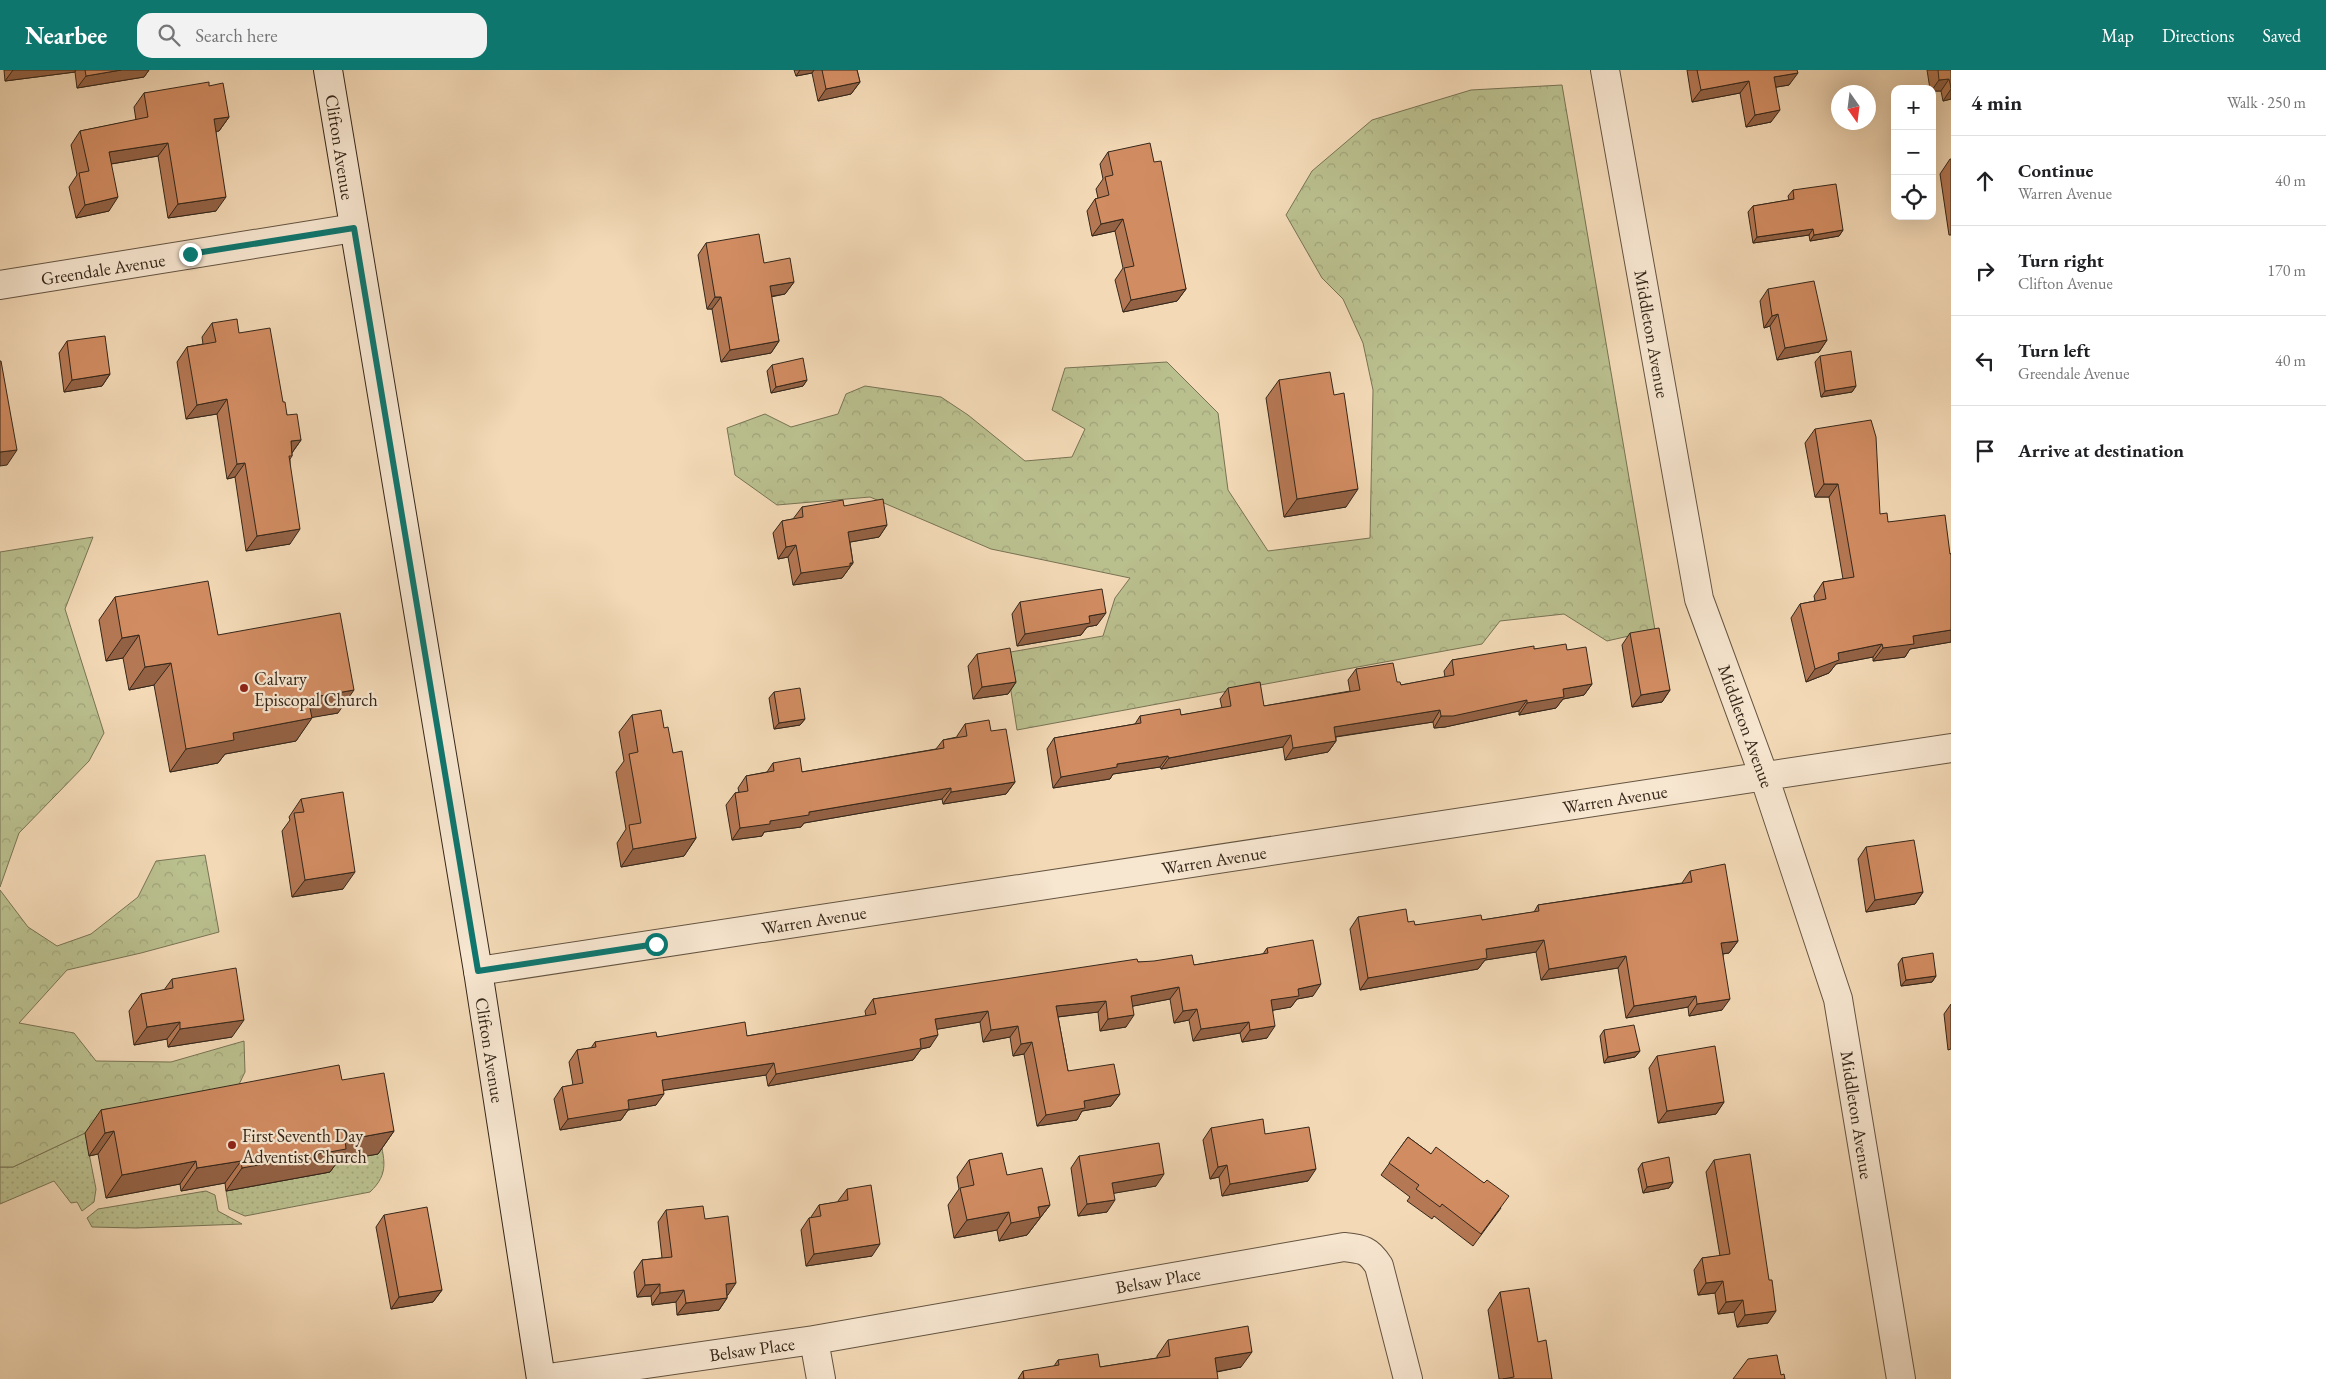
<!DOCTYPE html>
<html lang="en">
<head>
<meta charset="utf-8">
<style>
  :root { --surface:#fff; --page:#f2f2f2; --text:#202124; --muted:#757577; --line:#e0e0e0; --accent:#0f766e }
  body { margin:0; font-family:"EB Garamond",serif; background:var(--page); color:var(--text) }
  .controls { position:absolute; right:15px; top:15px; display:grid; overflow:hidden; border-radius:10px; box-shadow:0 5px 20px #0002 }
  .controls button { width:45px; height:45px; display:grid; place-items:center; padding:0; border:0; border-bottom:1px solid var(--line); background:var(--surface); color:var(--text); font:25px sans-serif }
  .compass { position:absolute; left:1831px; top:15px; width:45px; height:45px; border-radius:50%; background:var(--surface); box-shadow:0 5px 20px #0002; rotate:166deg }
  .stop { position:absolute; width:15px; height:15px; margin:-11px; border:4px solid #0f766e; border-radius:50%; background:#fff }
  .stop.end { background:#0f766e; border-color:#fff; box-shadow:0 1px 5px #0008 }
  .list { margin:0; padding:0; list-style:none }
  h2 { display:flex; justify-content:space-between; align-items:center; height:65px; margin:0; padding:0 20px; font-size:21px }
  h2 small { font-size:16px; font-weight:400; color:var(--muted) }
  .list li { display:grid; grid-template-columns:32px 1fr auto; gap:15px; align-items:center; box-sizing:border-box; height:90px; padding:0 20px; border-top:1px solid var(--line) }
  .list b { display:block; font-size:19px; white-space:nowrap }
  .list p { margin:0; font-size:16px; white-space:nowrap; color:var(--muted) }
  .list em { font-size:16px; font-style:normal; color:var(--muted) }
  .icon { flex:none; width:28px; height:28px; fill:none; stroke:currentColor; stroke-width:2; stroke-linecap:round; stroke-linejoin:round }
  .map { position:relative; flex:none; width:1951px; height:1309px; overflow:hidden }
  header { display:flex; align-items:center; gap:30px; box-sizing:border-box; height:70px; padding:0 25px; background:var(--accent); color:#fff }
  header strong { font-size:24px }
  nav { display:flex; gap:28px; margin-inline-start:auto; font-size:18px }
  .search { width:350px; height:45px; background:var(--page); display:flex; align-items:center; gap:12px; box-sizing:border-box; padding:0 18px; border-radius:15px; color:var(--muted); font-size:19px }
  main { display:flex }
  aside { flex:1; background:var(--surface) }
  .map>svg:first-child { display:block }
  .grass { fill:url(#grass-dots); stroke:#787354 }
  .forest { fill:url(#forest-crowns); stroke:#787354 }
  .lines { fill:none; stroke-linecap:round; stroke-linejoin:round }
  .minor-casing { stroke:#645441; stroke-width:30 }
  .secondary-casing { stroke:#35271a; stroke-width:30 }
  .minor { stroke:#f7e6d0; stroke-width:28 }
  .secondary { stroke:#f7e6d0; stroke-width:28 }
  .wall { fill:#b57854; stroke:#35271a }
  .shaded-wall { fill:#936245; stroke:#35271a }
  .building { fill:#d28c62; stroke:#35271a }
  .route { stroke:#0f766e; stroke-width:6 }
  .poi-dot { fill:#8f2418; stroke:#f7e6d0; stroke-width:2 }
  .labels { text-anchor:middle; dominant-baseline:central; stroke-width:4.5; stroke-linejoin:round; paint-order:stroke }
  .street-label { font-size:18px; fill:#35271a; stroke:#f7e6d0 }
  .poi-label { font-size:18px; fill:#35271a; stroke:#f7e6d0; text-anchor:start }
</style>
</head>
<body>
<header>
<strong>Nearbee</strong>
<div class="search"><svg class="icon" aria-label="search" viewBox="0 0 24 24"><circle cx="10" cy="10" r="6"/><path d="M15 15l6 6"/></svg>Search here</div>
<nav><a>Map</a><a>Directions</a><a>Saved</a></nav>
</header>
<main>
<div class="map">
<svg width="1951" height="1309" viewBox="0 0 1951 1309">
  <defs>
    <pattern id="grass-dots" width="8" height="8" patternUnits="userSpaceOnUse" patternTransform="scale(1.25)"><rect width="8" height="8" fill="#babf8e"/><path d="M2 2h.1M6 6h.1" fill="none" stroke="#a0a47a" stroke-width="1.8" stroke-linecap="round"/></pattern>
    <pattern id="forest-crowns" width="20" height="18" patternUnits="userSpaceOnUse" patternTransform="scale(1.25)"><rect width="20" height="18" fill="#babf8e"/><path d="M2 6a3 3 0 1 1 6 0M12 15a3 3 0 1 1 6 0" fill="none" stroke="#a0a47a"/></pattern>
  </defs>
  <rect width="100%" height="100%" fill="#f3d9b6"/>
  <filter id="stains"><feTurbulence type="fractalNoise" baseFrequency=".004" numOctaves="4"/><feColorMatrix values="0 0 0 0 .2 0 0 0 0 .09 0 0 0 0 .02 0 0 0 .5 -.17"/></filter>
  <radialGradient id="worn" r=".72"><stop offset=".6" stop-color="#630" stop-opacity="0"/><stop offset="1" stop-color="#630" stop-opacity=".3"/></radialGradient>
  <path class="grass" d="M85,1063L96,1119L94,1132L82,1141L77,1132L71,1133L54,1111L0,1134V1097H13Z
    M379,1065C384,1089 390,1103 370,1122L245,1146L229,1139L226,1121L330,1102L328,1093Z
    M206,1121L215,1125L218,1141L242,1154L136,1158L92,1157L87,1148L98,1139Z"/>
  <path class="forest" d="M1562,15L1655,560L1607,571L1564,544L1500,551L1482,574L1017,660L1005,583L1103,566L1115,528L1130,508L991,479L870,427L777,435L735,405L727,358L765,344L791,357L838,344L846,324L865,316L941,327L968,345L1025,391L1072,387L1085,359L1052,340L1065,298L1167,292L1218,343L1228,420L1268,481L1370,468L1373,320L1363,273L1343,229L1322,208L1286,145L1312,101L1372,50L1471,20Z
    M93,467L65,539L104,663L89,691L19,763L0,817V482Z
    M205,785L219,862L141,883L67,900L19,953L74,963L96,991L171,992L244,971L245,1002L229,1035L85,1063L13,1097H0V820L28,857L57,876L91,864L138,827L156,791Z"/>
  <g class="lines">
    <g class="minor-casing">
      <path id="minor" d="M1605,0L1699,529L1764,706L1838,929L1901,1309
        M0,215L354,158
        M478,901L1951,678
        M541,1309L814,1270
        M821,1309L814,1270L1344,1177C1363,1179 1369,1180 1379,1196L1408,1309"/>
    </g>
    <g class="secondary-casing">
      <path id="secondary" d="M328,0L478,901L541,1309"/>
    </g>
    <use href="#minor" class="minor"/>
    <use href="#secondary" class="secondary"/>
  </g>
  <path class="wall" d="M4,0H149L144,7L77,18L75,2L5,11Z
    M794,0H857L860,12L851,24L818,31L812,3L796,6Z
    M1687,0H1797L1789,15L1776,17L1771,52L1746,57L1740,23L1692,32Z
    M1927,0H1951V29L1943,31L1941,21H1932V19H1930Z
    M209,16L229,47L219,61H216V141L168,148L158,86L111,94L109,141L76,148L69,117L77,105L71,75L80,61L136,50L134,37L144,23Z
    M1108,82L1154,92L1186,219L1177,231L1123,242L1115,210L1123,198L1115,161L1092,166L1087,141L1095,129L1098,128L1096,119L1103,109L1100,94Z
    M1950,89H1951V165H1949L1940,104Z
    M1793,120L1843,160L1839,166L1810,171L1809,165L1753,173L1748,142L1753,136L1789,130L1788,126Z
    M706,173L764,193L794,212L785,224L771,227L779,271L771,283L721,292L712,239H707L698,185Z
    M1768,219L1827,270L1819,282L1777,290L1770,256L1764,258L1760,231Z
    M212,253L239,263L283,332L287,345L301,370L292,383V386L290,389V474L246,481L235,407L227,409L217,344L186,349L177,292L187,277L203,274L202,267Z
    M67,271L110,304L102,316L64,322L59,283Z
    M1820,286L1856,316L1852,322L1821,327L1815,292Z
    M772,295L807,310L803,316L771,323L767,301Z
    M1279,310L1334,325L1346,437L1284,447L1266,328Z
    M1815,359L1880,444L1888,452L1951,484V572L1910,579L1905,587L1873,591V587L1836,594L1829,603L1806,612L1791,548L1800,534L1815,531L1814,526L1823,512L1843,509L1829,427H1815L1805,373Z
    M844,436L887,455L879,467L850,472L853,493L842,508L793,515L788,487L778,489L773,463L782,451L793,449L802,437Z
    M115,527L218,565L338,643L312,647L296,671L225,684L218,693L170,702L154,615L129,620L123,588L106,591L99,550Z
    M1020,532L1097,555L1087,557L1081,565L1017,576L1012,544Z
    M1630,563L1670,620L1662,632L1632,637L1622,575Z
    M1534,579L1567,580L1592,614L1584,625L1563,629L1556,638L1519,645V641L1445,657L1434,658L1433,652L1336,667V671L1328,682L1285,690L1283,677L1161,699L1160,697L1113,704L1110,709L1053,718L1047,679L1054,668L1135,654L1140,646L1181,645L1222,638L1220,629L1228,618L1264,636L1350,621L1348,610L1356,599L1397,612L1401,615L1445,607L1444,601L1452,590Z
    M977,584L1016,612L1008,624L973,629L968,596Z
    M774,622L805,649L800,655L774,659L769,628Z
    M632,645L664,658L673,683L696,768L684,786L621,797L617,773L626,759L616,702L624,691L619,662Z
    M965,654L991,661L1015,712L1006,724L943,734L942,729L804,753L801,757L764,762L762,766L732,770L726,735L735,723L739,722L738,718L746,706L767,702L773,693L802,702L936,679L943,670L957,667V666Z
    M301,729L343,819L292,827L282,761L290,750L289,747Z
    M1866,777L1923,822L1915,834L1866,842L1858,789Z
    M1690,801L1738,871L1729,883L1723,884L1722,940L1689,946L1688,937L1626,948L1618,898L1541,910L1536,882L1485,890L1478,899L1360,920L1350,859L1358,847L1408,852L1415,855L1482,850L1534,842L1538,835L1682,813Z
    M1267,878L1313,926L1297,929L1291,937L1273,940L1267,968L1242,972L1240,963L1193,971L1189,950L1174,953L1170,929L1133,936L1126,957L1100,961L1098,942L1058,947L1068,1001L1120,1024L1111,1036L1082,1041L1077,1050L1037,1056L1024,984L1013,986L1010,967L983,972L980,952L937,959L930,977L921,979L913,990L768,1016L766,1005L663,1020L656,1035L628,1040L621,1050L560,1060L554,1029L562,1017L573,1015L569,992L577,980L591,978L595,972L657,967L747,966L866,946L865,941L873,929L1138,892L1194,895L1263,884Z
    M1902,888L1936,906L1932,912L1901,916L1898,894Z
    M172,909L232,967L168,977L167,969L134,975L129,941L141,924L164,920Z
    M1951,934V979L1948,980L1944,944Z
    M1604,960L1640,981L1635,987L1604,993L1600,966Z
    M1657,986L1724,1032L1716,1044L1658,1053L1649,998Z
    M342,1010L394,1061L378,1084L338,1091L330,1102L226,1121L225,1113L181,1121L180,1114L106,1128L98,1084L89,1086L85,1063L101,1040Z
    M1211,1058L1265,1064L1308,1111L1222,1126L1219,1107L1210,1109L1203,1070Z
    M1408,1067L1431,1084L1484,1113L1501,1138L1473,1176L1434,1146L1432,1149L1407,1131L1410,1127L1381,1105Z
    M1079,1086L1156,1116L1114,1123L1107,1142L1078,1146L1071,1098Z
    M969,1090L1007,1105L1050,1135L1027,1165L999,1171L997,1160L954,1168L948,1135L959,1119L957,1107Z
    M1714,1090L1768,1253L1737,1257L1734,1242L1718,1244L1715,1223L1698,1225L1694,1200L1702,1188L1720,1186L1706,1102Z
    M1642,1093L1673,1112L1669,1118L1643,1123L1638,1099Z
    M847,1119L872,1186L806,1196L801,1160L809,1148H811V1147L819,1135L838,1132V1131Z
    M666,1140L705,1149L728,1225H727V1228L719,1240L677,1245L676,1232L652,1235L651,1226L637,1227L634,1202L642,1190L662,1188L658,1152Z
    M384,1145L442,1220L433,1232L391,1239L376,1157Z
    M1500,1222L1552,1309H1499L1488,1240Z
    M1168,1270L1241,1297L1217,1302L1054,1296L1058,1290L1100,1297L1157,1288V1286Z
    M1023,1301L1024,1309H1018Z"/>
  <path class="shaded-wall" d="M13,0H76L75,2L5,11Z
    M121,0H149L144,7L77,18L86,6Z
    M800,0H814L812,3L796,6Z
    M1798,3L1789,15L1765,19L1774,7Z
    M1949,9L1941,21H1932V20L1939,10Z
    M1749,11L1740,23L1692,32L1701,20Z
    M860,12L851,24L818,31L826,19Z
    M1951,19V29L1943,31Z
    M1780,40L1771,52L1746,57L1755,45Z
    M229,47L219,61L204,63L214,49Z
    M168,73L158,86L99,96L109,82Z
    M118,127L109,141L76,148L85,135Z
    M226,127L216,141L168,148L178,134Z
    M1123,149L1115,161L1092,166L1101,154Z
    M1813,159L1809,165L1753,173L1757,167Z
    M1843,160L1839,166L1810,171L1814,165Z
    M794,212L785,224L761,228L770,216Z
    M1186,219L1177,231L1123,242L1131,230Z
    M715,227H721L712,239H707Z
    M1778,244L1770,256L1764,258L1772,246Z
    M1827,270L1819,282L1777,290L1785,278Z
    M779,271L771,283L721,292L730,280Z
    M110,304L102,316L64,322L72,310Z
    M807,310L803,316L771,323L776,317Z
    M1856,316L1852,322L1821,327L1825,321Z
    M227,329L217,344L186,349L197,335Z
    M301,370L291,384V371Z
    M17,380L7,395L0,396V382Z
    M245,393L235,407L227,409L237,394Z
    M1824,414H1838L1829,427H1815Z
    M1358,419L1346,437L1284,447L1297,429Z
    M887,455L879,467L839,474L848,462Z
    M300,459L290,474L246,481L257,466Z
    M796,475L788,487L778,489L786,477Z
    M853,493L842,508L793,515L801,503Z
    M1106,543L1097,555L1087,557L1081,565L1017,576L1025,564L1089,546Z
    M1951,560V572L1910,579L1905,587L1873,591L1883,578L1913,566Z
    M139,565L123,588L106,591L122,568Z
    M1882,574L1873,587L1836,594L1829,603L1806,612L1815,599L1838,583Z
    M171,593L154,615L129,620L145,597Z
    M1016,612L1008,624L973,629L982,617Z
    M1592,614L1584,625L1563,629L1556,638L1519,645L1527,633L1563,619Z
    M354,620L338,643L292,651L308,628Z
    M1670,620L1662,632L1632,637L1641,625Z
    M1527,630L1519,641L1445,657L1434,658L1441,646Z
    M1440,640L1433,652L1326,668L1334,657Z
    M312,648L296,671L225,684L218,693L170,702L186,679L233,663Z
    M805,649L800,655L774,659L779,653Z
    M1291,665L1283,677L1161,699L1169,688Z
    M1336,671L1328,682L1285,690L1293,678Z
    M1168,686L1160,697L1113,704L1110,709L1053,718L1061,707L1117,694Z
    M1015,712L1006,724L943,734L951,722Z
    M951,718L942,729L804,753L801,757L764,762L762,766L732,770L740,758L770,751L809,742Z
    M696,768L684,786L621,797L633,779Z
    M355,802L343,819L292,827L305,810Z
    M1923,822L1915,834L1866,842L1875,830Z
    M1544,870L1536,882L1485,890L1478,899L1360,920L1368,908L1486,879Z
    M1738,871L1729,883L1713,885L1721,873Z
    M1626,886L1618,898L1541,910L1549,899Z
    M1936,906L1932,912L1901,916L1906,910Z
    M1321,914L1313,926L1297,929L1291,937L1263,942L1271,930L1298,919Z
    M1179,917L1170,929L1123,938L1131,926Z
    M1696,926L1688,937L1626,948L1634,936Z
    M1730,929L1722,940L1689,946L1697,934Z
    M1106,931L1098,942L1048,948L1056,936Z
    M1197,939L1189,950L1174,953L1183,941Z
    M988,941L980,952L927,961L935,949Z
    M1134,945L1126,957L1100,961L1108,949Z
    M244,950L232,967L168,977L180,959Z
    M180,952L167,969L134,975L147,957Z
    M1249,952L1240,963L1193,971L1201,959Z
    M1018,956L1010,967L983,972L991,960Z
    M1275,956L1267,968L1242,972L1250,960Z
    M938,965L930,977L921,979L913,990L768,1016L776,1004L920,969Z
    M1032,972L1024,984L1013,986L1021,974Z
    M1640,981L1635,987L1604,993L1608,987Z
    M774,993L766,1005L653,1022L662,1010Z
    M664,1024L656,1035L628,1040L621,1050L560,1060L568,1049L628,1030Z
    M1120,1024L1111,1036L1082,1041L1077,1050L1037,1056L1046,1045L1084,1031Z
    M1724,1032L1716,1044L1658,1053L1667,1041Z
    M114,1061L98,1084L89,1086L105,1063Z
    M394,1061L378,1084L338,1091L330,1102L226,1121L242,1098L345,1070Z
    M196,1091L180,1114L106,1128L122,1105Z
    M241,1091L225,1113L181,1121L197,1098Z
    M1227,1095L1219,1107L1210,1109L1218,1097Z
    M1316,1099L1308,1111L1222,1126L1230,1114Z
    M1164,1104L1156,1116L1104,1125L1112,1113Z
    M1673,1112L1669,1118L1643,1123L1647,1117Z
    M1115,1130L1107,1142L1078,1146L1087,1134Z
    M1050,1135L1027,1165L999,1171L1011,1153L1038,1137Z
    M1009,1142L997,1160L954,1168L967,1150Z
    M880,1174L872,1186L806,1196L814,1184Z
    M1723,1211L1715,1223L1698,1225L1706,1213Z
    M736,1213L728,1225L717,1226L726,1214Z
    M660,1214L651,1226L637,1227L645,1215Z
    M442,1220L433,1232L391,1239L399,1227Z
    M684,1220L676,1232L652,1235L660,1223Z
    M727,1228L719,1240L677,1245L686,1233Z
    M1743,1230L1734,1242L1718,1244L1726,1232Z
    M1776,1241L1768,1253L1737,1257L1745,1245Z
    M1252,1282L1241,1297L1204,1304L1215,1288Z"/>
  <path class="building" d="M85,0H121L86,6Z
    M822,0H857L860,12L826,19Z
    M1697,0H1797L1798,3L1774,7L1780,40L1755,45L1749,11L1701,20Z
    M1938,0H1951V18L1949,9L1939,10Z
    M209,12V16L223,13L229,47L214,49L226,127L178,134L168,73L109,82L118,127L85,135L79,103L89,101L80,61L148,47L144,23Z
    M1150,73L1154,92L1161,91L1186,219L1131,230L1124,198L1134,196L1123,149L1101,154L1095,129L1109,125L1105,107L1113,105L1108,82Z
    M1836,114L1843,160L1814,165L1813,159L1757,167L1753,136L1794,129L1793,120Z
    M759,164L764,193L790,188L794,212L770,216L779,271L730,280L721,227H715L706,173Z
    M1814,211L1827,270L1785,278L1778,244L1772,246L1768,219Z
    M237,249L239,263L270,258L283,332H285L287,345L297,344L301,370L291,371L292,386H289L300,459L257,466L245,393L237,394L227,329L197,335L187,277L216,272L212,253Z
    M105,266L110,304L72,310L67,271Z
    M1851,281L1856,316L1825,321L1820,286Z
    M803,288L807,310L776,317L772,295Z
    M0,291H1L17,380L0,382Z
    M1330,302L1334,325L1344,323L1358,419L1297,429L1279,310Z
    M1871,350L1876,367L1880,444L1887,443L1888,452L1945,445L1950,484H1951V560L1913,566L1914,574L1883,578L1882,574L1838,583L1839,590L1815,599L1800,534L1826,529L1823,512L1854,507L1838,414H1824L1815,359Z
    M883,429L887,455L848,462L853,493H850V496L801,503L796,475L786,477L782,451L803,447L802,437L843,430L844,436Z
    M208,511L218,565L340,543L354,620L308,628L312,648L233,663L234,670L186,679L171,593L145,597L139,565L122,568L115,527Z
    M1102,519L1106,543L1089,546L1090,553L1025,564L1020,532Z
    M1659,558L1670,620L1641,625L1630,563Z
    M1566,574L1567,580L1586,577L1592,614L1563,619L1564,627L1527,633V630L1453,646H1441L1440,640L1334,657L1336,671L1293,678L1291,665L1169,688L1168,686L1117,694V697L1061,707L1054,668L1141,653L1140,646L1180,639L1181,645L1231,636L1228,618L1260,612L1264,636L1360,620L1356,599L1393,593L1397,612H1400L1401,615L1454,605L1452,590L1534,576V579Z
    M1010,578L1016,612L982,617L977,584Z
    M800,618L805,649L779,653L774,622Z
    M661,640L664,658L668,657L673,683L682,681L696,768L633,779L629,755L641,753L629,684L638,682L632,645Z
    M989,650L991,661L1006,659L1015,712L951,722V718L809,742V745L770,751V754L740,758L735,723L748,721L746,706L774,701L773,693L800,688L802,702L944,678L943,670L967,666L965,654Z
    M343,722L355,802L305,810L294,743L304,742L301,729Z
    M1914,770L1923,822L1875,830L1866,777Z
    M1725,794L1738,871L1721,873L1730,929L1697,934L1696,926L1634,936L1626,886L1549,899L1544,870L1486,879L1487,888L1368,908L1358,847L1406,839L1408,852L1414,851L1415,855L1481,845L1482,850L1539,841L1538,835L1692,812L1690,801Z
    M1313,870L1321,914L1298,919L1299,926L1271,930L1275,956L1250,960L1249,952L1201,959L1197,939L1183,941L1179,917L1131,926L1134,945L1108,949L1106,931L1056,936L1068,1001L1114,994L1120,1024L1084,1031L1085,1038L1046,1045L1032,972L1021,974L1018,956L991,960L988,941L935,949L938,965L920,969L921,978L776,1004L774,993L662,1010L664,1024L628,1030L629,1039L568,1049L562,1017L583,1013L577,980L596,977L595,972L656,962L657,967L745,952L747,966L876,944L873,929L1137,889L1138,892L1154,891L1192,885L1194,895L1268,883L1267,878Z
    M1933,883L1936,906L1906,910L1902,888Z
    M236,898L244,950L180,959V952L147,957L141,924L173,918L172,909Z
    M1634,955L1640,981L1608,987L1604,960Z
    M1715,976L1724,1032L1667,1041L1657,986Z
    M339,995L342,1010L384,1003L394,1061L345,1070L346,1079L242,1098L241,1091L197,1098L196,1091L122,1105L114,1061L105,1063L101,1040Z
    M1263,1049L1265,1064L1309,1057L1316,1099L1230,1114L1227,1095L1218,1097L1211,1058Z
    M1408,1067L1431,1084L1436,1077L1484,1113L1487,1110L1509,1126L1481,1164L1442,1134L1440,1137L1416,1119L1419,1115L1389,1093Z
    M1159,1073L1164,1104L1112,1113L1115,1130L1087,1134L1079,1086Z
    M1002,1083L1007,1105L1042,1098L1050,1135L1038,1137L1040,1147L1011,1153L1009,1142L967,1150L960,1118L974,1115L969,1090Z
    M1750,1084L1769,1210H1772L1776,1241L1745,1245L1743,1230L1726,1232L1723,1211L1706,1213L1702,1188L1730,1184L1714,1090Z
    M1669,1087L1673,1112L1647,1117L1642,1093Z
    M871,1115L880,1174L814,1184L809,1148L821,1146L819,1135L848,1130L847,1119Z
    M703,1136L705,1149L728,1146L736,1213L726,1214L727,1228L686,1233L684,1220L660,1223V1214L645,1215L642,1190L672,1187L666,1140Z
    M427,1137L442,1220L399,1227L384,1145Z
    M1529,1218L1538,1272L1546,1270L1552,1309H1503L1514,1307L1500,1222Z
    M1248,1256L1252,1282L1215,1288L1218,1309H1024L1023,1301L1059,1295L1058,1290L1098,1284L1100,1297L1170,1286L1168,1270Z
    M1777,1285L1781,1305L1784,1304L1785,1309H1733L1748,1289Z"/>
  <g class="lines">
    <path class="route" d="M190,184L354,158L478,901L656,874"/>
  </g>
  <g class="poi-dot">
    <circle cx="244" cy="618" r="5"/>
    <circle cx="232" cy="1075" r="5"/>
  </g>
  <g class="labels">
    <g class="street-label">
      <text transform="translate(340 77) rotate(81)">Clifton Avenue</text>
      <text transform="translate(103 199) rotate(-9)">Greendale Avenue</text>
      <text transform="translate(1652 264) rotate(80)">Middleton Avenue</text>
      <text transform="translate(1746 656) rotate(70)">Middleton Avenue</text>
      <text transform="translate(1615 729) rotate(-9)">Warren Avenue</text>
      <text transform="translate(1214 790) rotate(-9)">Warren Avenue</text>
      <text transform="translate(814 850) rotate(-9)">Warren Avenue</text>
      <text transform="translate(490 980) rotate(81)">Clifton Avenue</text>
      <text transform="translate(1857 1045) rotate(81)">Middleton Avenue</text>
      <text transform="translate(1158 1210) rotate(-10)">Belsaw Place</text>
      <text transform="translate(752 1279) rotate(-8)">Belsaw Place</text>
    </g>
    <g class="poi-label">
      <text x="254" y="608">Calvary<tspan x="254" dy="21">Episcopal Church</tspan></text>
      <text x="242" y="1065">First Seventh Day<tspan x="242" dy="21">Adventist Church</tspan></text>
    </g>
  </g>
  <rect width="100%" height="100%" filter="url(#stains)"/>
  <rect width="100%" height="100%" fill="url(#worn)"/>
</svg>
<div class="controls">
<button>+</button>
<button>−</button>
<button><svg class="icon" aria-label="locate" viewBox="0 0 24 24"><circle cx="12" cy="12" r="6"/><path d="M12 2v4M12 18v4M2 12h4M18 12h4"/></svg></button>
</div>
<svg class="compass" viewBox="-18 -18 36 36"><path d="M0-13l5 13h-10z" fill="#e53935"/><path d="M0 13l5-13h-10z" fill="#757577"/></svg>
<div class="stop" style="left:656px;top:874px"></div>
<div class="stop end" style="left:190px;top:184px"></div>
</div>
<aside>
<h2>4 min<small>Walk · 250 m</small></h2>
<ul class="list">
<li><svg class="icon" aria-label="ahead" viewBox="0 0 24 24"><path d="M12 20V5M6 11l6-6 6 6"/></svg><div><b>Continue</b><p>Warren Avenue</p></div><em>40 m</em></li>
<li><svg class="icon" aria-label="right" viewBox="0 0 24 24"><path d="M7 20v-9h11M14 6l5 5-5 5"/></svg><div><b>Turn right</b><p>Clifton Avenue</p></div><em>170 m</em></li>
<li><svg class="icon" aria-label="left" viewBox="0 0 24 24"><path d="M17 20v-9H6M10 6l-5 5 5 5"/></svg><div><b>Turn left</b><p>Greendale Avenue</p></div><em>40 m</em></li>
<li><svg class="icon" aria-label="arrive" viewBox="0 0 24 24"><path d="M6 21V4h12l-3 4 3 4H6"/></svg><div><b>Arrive at destination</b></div></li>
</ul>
</aside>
</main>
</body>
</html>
